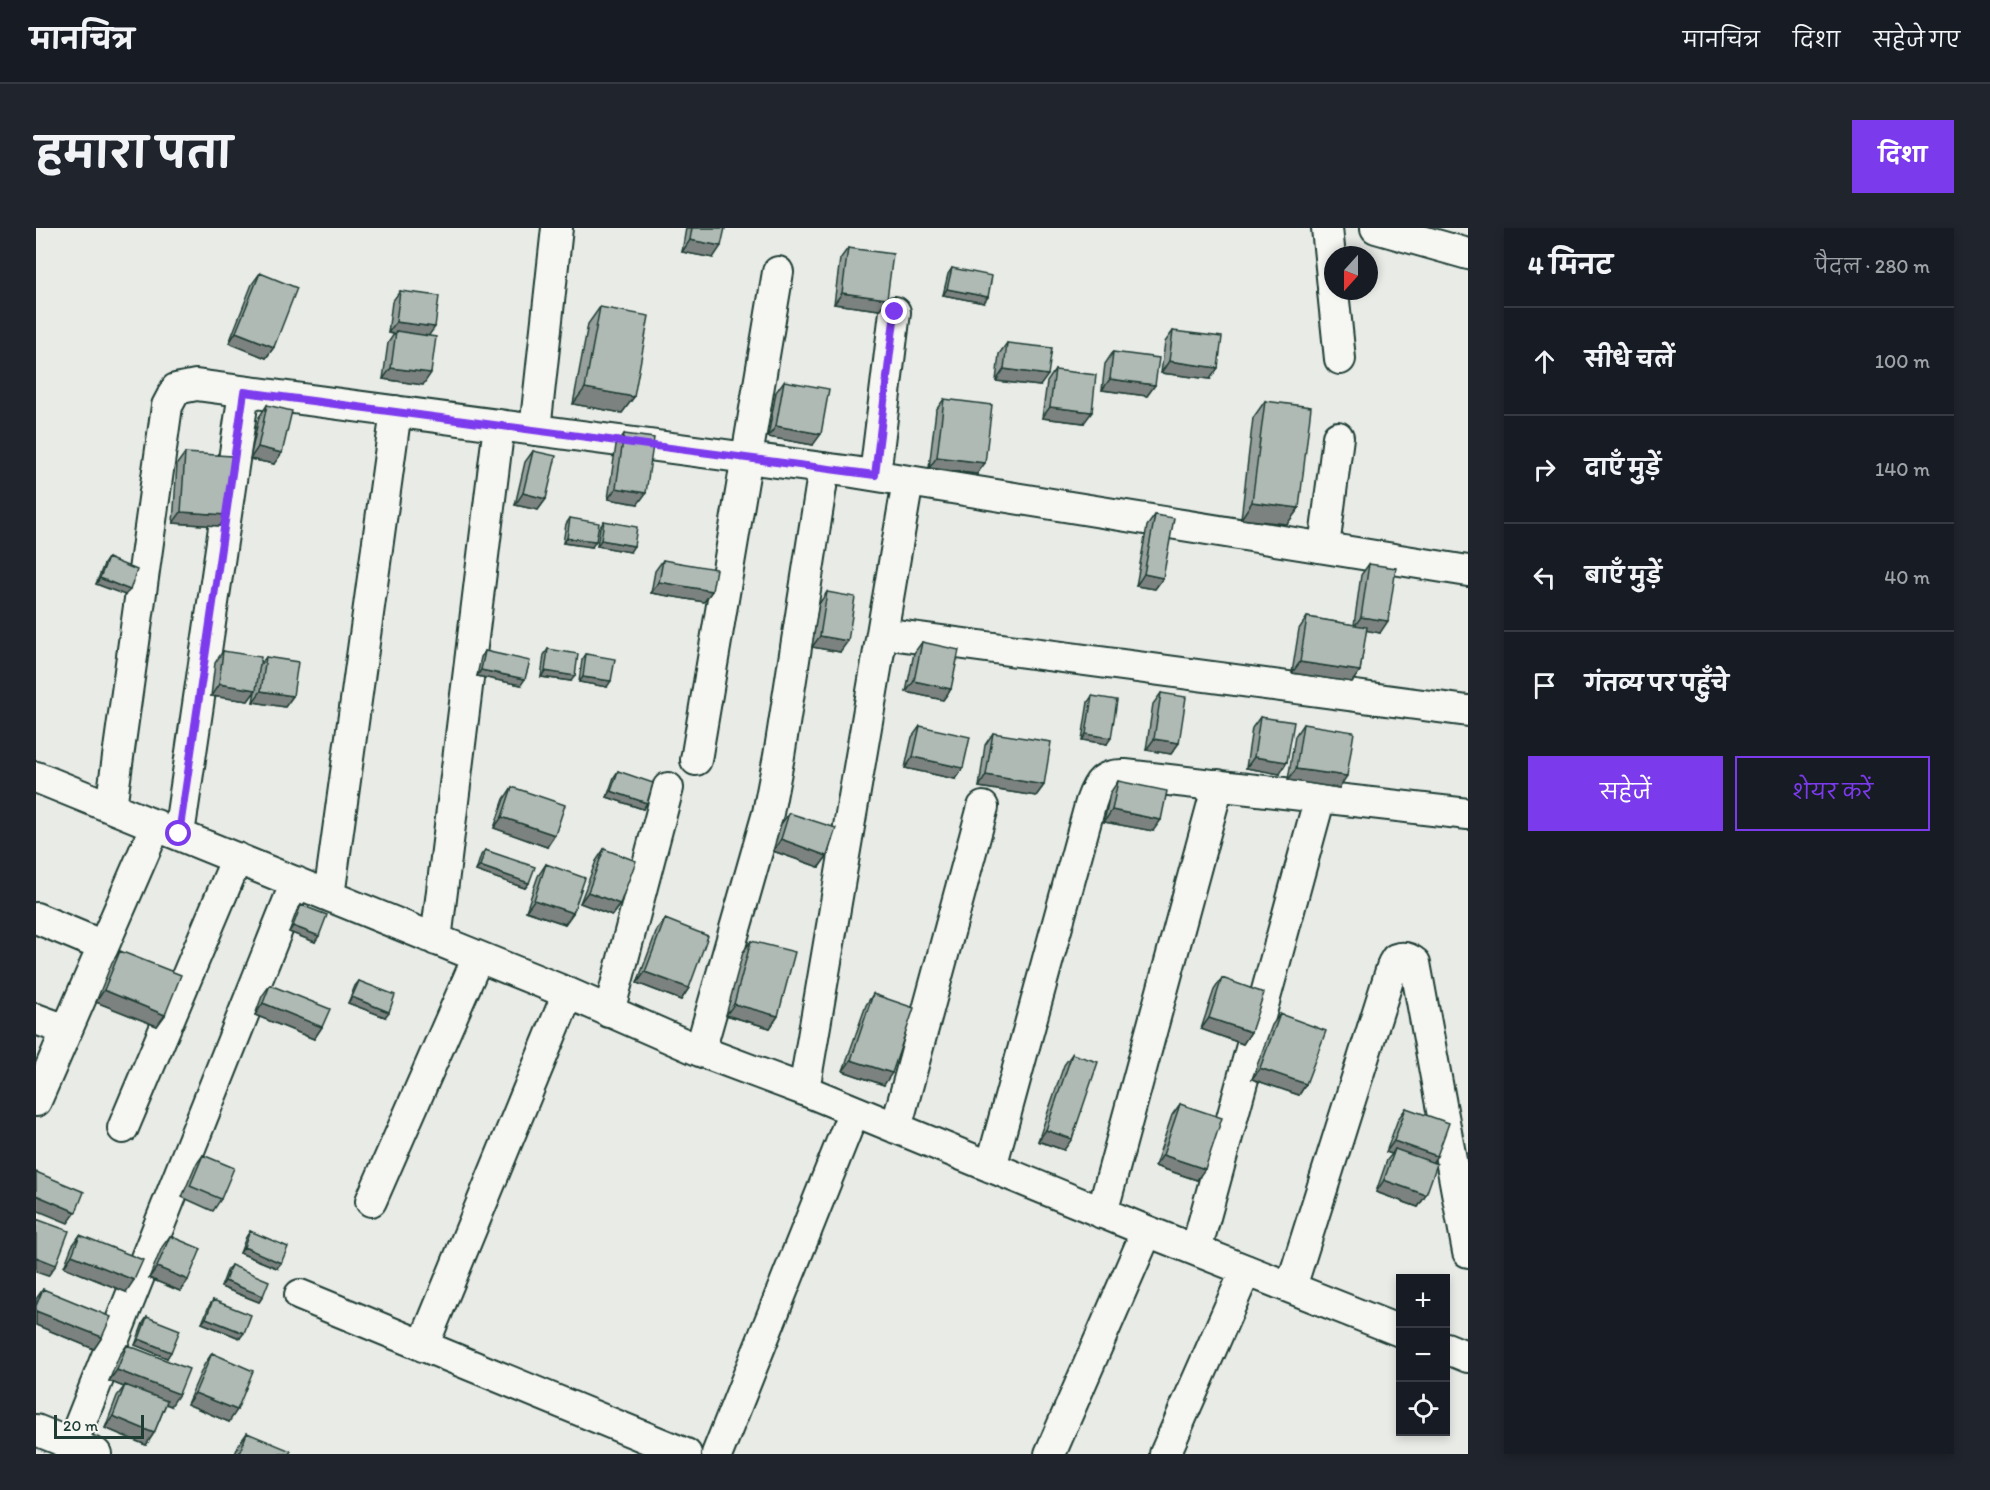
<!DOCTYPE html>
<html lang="hi">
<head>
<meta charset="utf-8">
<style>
  :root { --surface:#171b24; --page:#20242c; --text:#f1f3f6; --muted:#9ea1a6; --line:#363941; --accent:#7c3aed }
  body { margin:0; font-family:Itim,"Playpen Sans Deva",sans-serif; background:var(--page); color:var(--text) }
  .controls { position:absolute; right:18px; bottom:18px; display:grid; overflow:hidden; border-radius:0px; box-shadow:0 3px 9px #0003 }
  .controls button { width:54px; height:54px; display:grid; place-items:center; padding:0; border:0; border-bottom:2px solid var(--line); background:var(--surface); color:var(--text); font:30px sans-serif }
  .compass { position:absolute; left:1288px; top:18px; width:54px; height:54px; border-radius:50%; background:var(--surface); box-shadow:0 3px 9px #0003; rotate:201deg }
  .scale { position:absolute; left:18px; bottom:15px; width:90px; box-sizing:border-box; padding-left:6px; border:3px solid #1f3d34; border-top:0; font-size:16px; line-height:21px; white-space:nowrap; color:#1f3d34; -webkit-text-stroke:4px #f6f6f2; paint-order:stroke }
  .stop { position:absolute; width:18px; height:18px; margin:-14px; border:4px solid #7c3aed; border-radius:50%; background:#fff }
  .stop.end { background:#7c3aed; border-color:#fff; box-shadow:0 2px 6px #0008 }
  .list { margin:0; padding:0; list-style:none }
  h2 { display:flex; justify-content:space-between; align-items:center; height:78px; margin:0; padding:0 24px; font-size:26px }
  h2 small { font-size:20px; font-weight:400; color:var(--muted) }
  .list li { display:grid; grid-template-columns:39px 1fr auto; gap:18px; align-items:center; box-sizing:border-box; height:108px; padding:0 24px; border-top:2px solid var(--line) }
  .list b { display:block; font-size:22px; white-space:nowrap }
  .list em { font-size:20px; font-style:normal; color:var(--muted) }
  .actions { display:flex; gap:12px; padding:18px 24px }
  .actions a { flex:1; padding:14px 0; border:2px solid var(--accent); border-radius:0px; text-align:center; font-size:21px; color:var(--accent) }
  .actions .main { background:var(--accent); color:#fff }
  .icon { flex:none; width:33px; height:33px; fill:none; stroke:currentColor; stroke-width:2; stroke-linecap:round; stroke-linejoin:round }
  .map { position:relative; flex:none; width:1432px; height:1226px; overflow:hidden; border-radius:0px }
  header { display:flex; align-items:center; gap:36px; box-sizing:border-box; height:84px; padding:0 30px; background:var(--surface); border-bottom:2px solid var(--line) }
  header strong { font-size:28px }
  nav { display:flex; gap:33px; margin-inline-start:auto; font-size:21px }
  .intro { display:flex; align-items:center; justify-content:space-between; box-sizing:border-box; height:144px; padding:0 36px }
  h1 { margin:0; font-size:42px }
  .button { padding:15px 27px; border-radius:0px; background:var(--accent); color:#fff; font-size:21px; font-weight:700 }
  main { display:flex; gap:36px; padding:0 36px }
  aside { flex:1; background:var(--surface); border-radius:0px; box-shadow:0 3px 9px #0003 }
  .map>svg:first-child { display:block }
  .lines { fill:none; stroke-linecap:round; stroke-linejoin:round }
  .street-casing { stroke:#1f3d34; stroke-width:34 }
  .street { stroke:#f6f6f2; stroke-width:30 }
  .wall { fill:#97a09c; stroke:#1f3d34; stroke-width:1.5 }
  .shaded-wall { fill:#7b827f; stroke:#1f3d34; stroke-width:1.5 }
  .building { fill:#b0bab5; stroke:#1f3d34; stroke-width:1.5 }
  .route { stroke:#7c3aed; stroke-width:8 }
</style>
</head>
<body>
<header>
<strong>मानचित्र</strong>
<nav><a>मानचित्र</a><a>दिशा</a><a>सहेजे गए</a></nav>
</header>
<div class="intro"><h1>हमारा पता</h1><a class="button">दिशा</a></div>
<main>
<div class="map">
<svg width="1432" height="1226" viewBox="0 0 1432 1226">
  <rect width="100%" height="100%" fill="#e9ebe7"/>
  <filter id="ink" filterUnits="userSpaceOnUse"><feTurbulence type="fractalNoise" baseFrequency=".0167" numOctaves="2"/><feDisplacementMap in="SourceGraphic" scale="12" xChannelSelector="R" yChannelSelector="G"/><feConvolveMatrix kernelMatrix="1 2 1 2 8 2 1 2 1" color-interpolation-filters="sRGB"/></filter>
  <g filter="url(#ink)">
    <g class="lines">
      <g class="street-casing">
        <path id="street" d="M1291,0L1297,59
          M1340,0L1432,26
          M1297,63L1304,131
          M499,202L521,0
          M839,247L859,84
          M1288,319L1302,209
          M846,405L1432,483
          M660,532L742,44
          M0,549L532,765L664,823L768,862L1111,1003L1364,1103
          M75,579L131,178L140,161L160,157L817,244L1432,343
          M143,606L208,164
          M293,668L360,183
          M0,690L67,718
          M400,712L463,197
          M573,784L632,560
          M0,791L30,802
          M664,823L732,585L743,528L788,240
          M768,862L872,253
          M0,873L120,597
          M87,900L201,630
          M860,900L947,579
          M955,939L1055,574C1062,554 1067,546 1089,547L1432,586
          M335,973L442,729
          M1066,985L1182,557
          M1160,1022L1284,569
          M1255,1059L1357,736L1360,731C1368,728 1373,730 1379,735L1432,1024
          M264,1067L650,1226
          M387,1118L532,765
          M1410,1120L1432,1129
          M0,1202L60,1226
          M32,1226L260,654
          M681,1226L818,883
          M1014,1226L1111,1003
          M1129,1226L1210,1042"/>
      </g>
      <use href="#street" class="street"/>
    </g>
    <path class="wall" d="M650,0H689L677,30L646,24Z
      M812,20L851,71L843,82L798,76L804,31Z
      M916,40L948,75L907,67L912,46Z
      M224,45L238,119L230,130L193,115L216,56Z
      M364,63L393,108L387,157L347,151L352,115L358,106L352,105L356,74Z
      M564,79L598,169L586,185L537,176L552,96Z
      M1137,103L1174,151L1125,145L1129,114Z
      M971,115L1004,158L960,153L963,126Z
      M1077,124L1119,157L1111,168L1066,162L1069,136Z
      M1019,142L1048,195L1006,190L1011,154Z
      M748,153L777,217L732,209L740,164Z
      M908,171L941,246L893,240L900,182Z
      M1229,173L1263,280L1251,296L1205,291L1217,190Z
      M231,177L238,236L214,231L223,189Z
      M588,206L602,276L572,271L580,217Z
      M497,223L510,271L502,282L479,277L489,234Z
      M149,225L184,298L137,295L141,236Z
      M1119,287L1127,350L1119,361L1100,358L1111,298Z
      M534,290L556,319L527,315L530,296Z
      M568,293L594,324L561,318L564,299Z
      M72,330L89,367L60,356L68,336Z
      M627,332L676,363L668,374L615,365L619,343Z
      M1333,336L1344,405L1330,402L1324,443L1316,454L1256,445L1263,401L1271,389L1318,397L1325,347Z
      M791,364L804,424L776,419L783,376Z
      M886,414L915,461L907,472L870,464L878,425Z
      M512,421L535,453L505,449L508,427Z
      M187,423L223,438L230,429L257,468L249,479L217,474L219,463L212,473L175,468L179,435Z
      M449,423L485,457L441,448L445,429Z
      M550,426L571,459L543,454L546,432Z
      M1125,465L1143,515L1135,526L1110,522L1117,476Z
      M1056,468L1071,516L1046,512L1052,474Z
      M1224,489L1244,546L1210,540L1216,500Z
      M1267,496L1303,560L1252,552L1259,508Z
      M884,498L919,551L869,540L876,509Z
      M957,505L1008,557L1000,568L943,559L949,517Z
      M582,543L611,575L607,581L571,569L578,549Z
      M1082,553L1117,603L1068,594L1074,565Z
      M476,559L511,619L458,600L468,571Z
      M753,585L791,628L783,639L737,623L745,596Z
      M568,621L584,676L576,687L544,675L560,633Z
      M449,622L493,655L489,660L440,643L445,627Z
      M510,636L537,685L529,696L490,683L502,648Z
      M265,677L279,714L253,704L261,682Z
      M629,691L653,760L645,772L601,755L621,702Z
      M715,713L742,788L734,800L690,787L707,724Z
      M84,723L129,787L121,798L60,774L76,734Z
      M1186,750L1215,804L1207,816L1165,801L1178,762Z
      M323,753L349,789L312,775L319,758Z
      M234,757L286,799L278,811L219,787L226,768Z
      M837,766L848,857L807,843L830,777Z
      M1244,786L1270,856L1263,867L1216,851L1236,797Z
      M1036,826L1028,922L1002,913L1028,837Z
      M1144,876L1161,952L1119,938L1136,887Z
      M1370,880L1397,934L1390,967L1382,979L1340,964L1351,932L1356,926L1350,924L1362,891Z
      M167,927L185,971L177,983L146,969L159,938Z
      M214,1003L241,1040L204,1025L210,1009Z
      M44,1007L90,1064L28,1039L36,1018Z
      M134,1008L152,1052L144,1063L113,1050L126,1019Z
      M195,1037L227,1068L223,1074L185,1059L191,1043Z
      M7,1061L66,1109L58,1121L0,1097V1071Z
      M177,1072L204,1110L166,1095L173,1078Z
      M111,1089L131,1130L99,1117L107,1095Z
      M91,1117L135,1178L130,1176L118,1205L110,1217L69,1200L81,1168L88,1159L73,1153L83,1128Z
      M176,1125L193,1194L151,1176L168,1137Z
      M211,1205L253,1226H199L203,1216Z"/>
    <path class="shaded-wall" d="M654,12L685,18L677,30L646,24Z
      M911,61L952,69L948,75L907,67Z
      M806,65L851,71L843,82L798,76Z
      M360,94L399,99L391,110L360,103L358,106L352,105Z
      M200,104L238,119L230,130L193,115Z
      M1133,133L1182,140L1174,151L1125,145Z
      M355,140L395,145L387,157L347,151Z
      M968,141L1012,147L1004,158L960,153Z
      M1074,151L1119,157L1111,168L1066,162Z
      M549,160L598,169L586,185L537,176Z
      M1014,179L1056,184L1048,195L1006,190Z
      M740,198L785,206L777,217L732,209Z
      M222,219L246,225L238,236L214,231Z
      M901,229L949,235L941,246L893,240Z
      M580,260L610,265L602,276L572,271Z
      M487,265L510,271L502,282L479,277Z
      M1216,274L1263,280L1251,296L1205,291Z
      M145,284L192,287L184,298L137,295Z
      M531,310L560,313L556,319L527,315Z
      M565,312L598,318L594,324L561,318Z
      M1108,346L1127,350L1119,361L1100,358Z
      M64,350L94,362L89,367L60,356Z
      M623,354L676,363L668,374L615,365Z
      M1325,389L1352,393L1344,405L1317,400Z
      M784,408L812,413L804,424L776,419Z
      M1264,434L1324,443L1316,454L1256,445Z
      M445,442L489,451L485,457L441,448Z
      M509,443L539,448L535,453L505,449Z
      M547,449L575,453L571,459L543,454Z
      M878,453L915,461L907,472L870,464Z
      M183,456L220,462L212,473L175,468Z
      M225,463L257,468L249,479L217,474Z
      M1050,506L1075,510L1071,516L1046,512Z
      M1118,511L1143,515L1135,526L1110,522Z
      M877,529L927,540L919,551L869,540Z
      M1218,529L1251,534L1244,546L1210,540Z
      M1260,541L1311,548L1303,560L1252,552Z
      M950,547L1008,557L1000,568L943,559Z
      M575,563L611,575L607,581L571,569Z
      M1076,582L1125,592L1117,603L1068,594Z
      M466,589L519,607L511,619L458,600Z
      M745,611L791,628L783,639L737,623Z
      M444,638L493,655L489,660L440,643Z
      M552,664L584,676L576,687L544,675Z
      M498,672L537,685L529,696L490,683Z
      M257,698L283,708L279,714L253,704Z
      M609,744L653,760L645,772L601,755Z
      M68,762L129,787L121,798L60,774Z
      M316,769L353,784L349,789L312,775Z
      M227,775L286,799L278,811L219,787Z
      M698,776L742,788L734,800L690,787Z
      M1173,790L1215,804L1207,816L1165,801Z
      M815,832L856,845L848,857L807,843Z
      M1224,840L1270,856L1263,867L1216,851Z
      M1010,902L1036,911L1028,922L1002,913Z
      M1358,913L1401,928L1393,939L1359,921L1356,926L1350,924Z
      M1127,927L1169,941L1161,952L1119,938Z
      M1348,952L1390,967L1382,979L1340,964Z
      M0,967L40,984L32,995L0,982Z
      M208,1019L245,1035L241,1040L204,1025Z
      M36,1027L98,1052L90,1064L28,1039Z
      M0,1029L20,1037L12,1048L0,1044Z
      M121,1039L152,1052L144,1063L113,1050Z
      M189,1053L227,1068L223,1074L185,1059Z
      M0,1083L66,1109L58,1121L0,1097Z
      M170,1090L208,1105L204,1110L166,1095Z
      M103,1111L135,1124L131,1130L99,1117Z
      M81,1142L143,1166L135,1178L88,1159L89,1157L88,1159L73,1153Z
      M159,1165L201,1182L193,1194L151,1176Z
      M77,1188L118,1205L110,1217L69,1200Z"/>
    <path class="building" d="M656,0H689L685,18L654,12Z
      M812,20L857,26L851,71L806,65Z
      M916,40L956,48L952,69L911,61Z
      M224,45L261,60L238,119L200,104Z
      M364,63L403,68L399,99L360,94Z
      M564,79L613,88L598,169L549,160Z
      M360,103L400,109L395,145L355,140Z
      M1137,103L1186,109L1182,140L1133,133Z
      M971,115L1016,120L1012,147L968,141Z
      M1077,124L1123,130L1119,157L1074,151Z
      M1019,142L1060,147L1056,184L1014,179Z
      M748,153L793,161L785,206L740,198Z
      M908,171L956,177L949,235L901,229Z
      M1229,173L1275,179L1263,280L1216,274Z
      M231,177L256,183L246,225L222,219Z
      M588,206L618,210L610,265L580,260Z
      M497,223L520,228L510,271L487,265Z
      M149,225L196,228L192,287L145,284Z
      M1119,287L1138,290L1127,350L1108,346Z
      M534,290L563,295L560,313L531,310Z
      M568,293L601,299L598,318L565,312Z
      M72,330L101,342L94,362L64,350Z
      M627,332L680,341L676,363L623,354Z
      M1333,336L1360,340L1352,393L1325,389Z
      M791,364L819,369L812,413L784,408Z
      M1271,389L1331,399L1324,443L1264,434Z
      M886,414L923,422L915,461L878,453Z
      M512,421L542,426L539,448L509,443Z
      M187,423L225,429L220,462L183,456Z
      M449,423L494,433L489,451L445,442Z
      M550,426L579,431L575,453L547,449Z
      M230,429L262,434L257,468L225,463Z
      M1125,465L1150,469L1143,515L1118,511Z
      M1056,468L1081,472L1075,510L1050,506Z
      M1224,489L1258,494L1251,534L1218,529Z
      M1267,496L1318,504L1311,548L1260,541Z
      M884,498L934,509L927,540L877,529Z
      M957,505L1015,514L1008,557L950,547Z
      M582,543L617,555L611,575L575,563Z
      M1082,553L1131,563L1125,592L1076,582Z
      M476,559L529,577L519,607L466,589Z
      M753,585L800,600L791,628L745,611Z
      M568,621L600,633L584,676L552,664Z
      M449,622L499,639L493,655L444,638Z
      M510,636L549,650L537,685L498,672Z
      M265,677L291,687L283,708L257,698Z
      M629,691L672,708L653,760L609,744Z
      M715,713L759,724L742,788L698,776Z
      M84,723L145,747L129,787L68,762Z
      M1186,750L1228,765L1215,804L1173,790Z
      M323,753L359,767L353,784L316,769Z
      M234,757L294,781L286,799L227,775Z
      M837,766L878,780L856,845L815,832Z
      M1244,786L1290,803L1270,856L1224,840Z
      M1036,826L1062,834L1036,911L1010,902Z
      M1144,876L1186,890L1169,941L1127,927Z
      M1370,880L1413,895L1401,928L1358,913Z
      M1359,921L1401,936L1390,967L1348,952Z
      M167,927L198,940L185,971L154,958Z
      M0,944L48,964L40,984L0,967Z
      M0,991L33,1003L20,1037L0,1029Z
      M214,1003L252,1019L245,1035L208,1019Z
      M44,1007L107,1032L98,1052L36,1027Z
      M134,1008L165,1021L152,1052L121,1039Z
      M195,1037L233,1053L227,1068L189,1053Z
      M7,1061L75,1089L66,1109L0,1083V1078Z
      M177,1072L215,1087L208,1105L170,1090Z
      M111,1089L144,1102L135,1124L103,1111Z
      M91,1117L153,1141L143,1166L81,1142Z
      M176,1125L217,1143L201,1182L159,1165Z
      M89,1157L131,1173L118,1205L77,1188Z
      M211,1205L255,1223L253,1226H203Z"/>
  </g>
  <g class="lines" filter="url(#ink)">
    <path class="route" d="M143,606L208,164L839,247L859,84"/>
  </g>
</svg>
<div class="controls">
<button>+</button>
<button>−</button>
<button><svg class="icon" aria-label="locate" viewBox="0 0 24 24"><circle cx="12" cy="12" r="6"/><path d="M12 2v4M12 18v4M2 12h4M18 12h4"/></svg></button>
</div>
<svg class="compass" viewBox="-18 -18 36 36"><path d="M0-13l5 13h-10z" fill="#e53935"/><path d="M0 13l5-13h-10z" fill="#9ea1a6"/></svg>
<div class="scale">20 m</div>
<div class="stop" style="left:143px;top:606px"></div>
<div class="stop end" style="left:859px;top:84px"></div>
</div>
<aside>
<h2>4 मिनट<small>पैदल · 280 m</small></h2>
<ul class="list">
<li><svg class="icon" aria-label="ahead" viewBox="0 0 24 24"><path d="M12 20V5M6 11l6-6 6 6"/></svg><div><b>सीधे चलें</b></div><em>100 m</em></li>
<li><svg class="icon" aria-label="right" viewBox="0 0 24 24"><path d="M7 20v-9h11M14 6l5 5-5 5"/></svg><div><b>दाएँ मुड़ें</b></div><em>140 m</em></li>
<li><svg class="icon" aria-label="left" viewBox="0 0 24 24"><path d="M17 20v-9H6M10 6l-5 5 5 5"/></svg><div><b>बाएँ मुड़ें</b></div><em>40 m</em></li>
<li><svg class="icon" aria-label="arrive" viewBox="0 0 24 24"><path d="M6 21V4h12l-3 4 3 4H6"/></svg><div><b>गंतव्य पर पहुँचे</b></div></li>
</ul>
<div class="actions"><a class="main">सहेजें</a><a>शेयर करें</a></div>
</aside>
</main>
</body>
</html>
